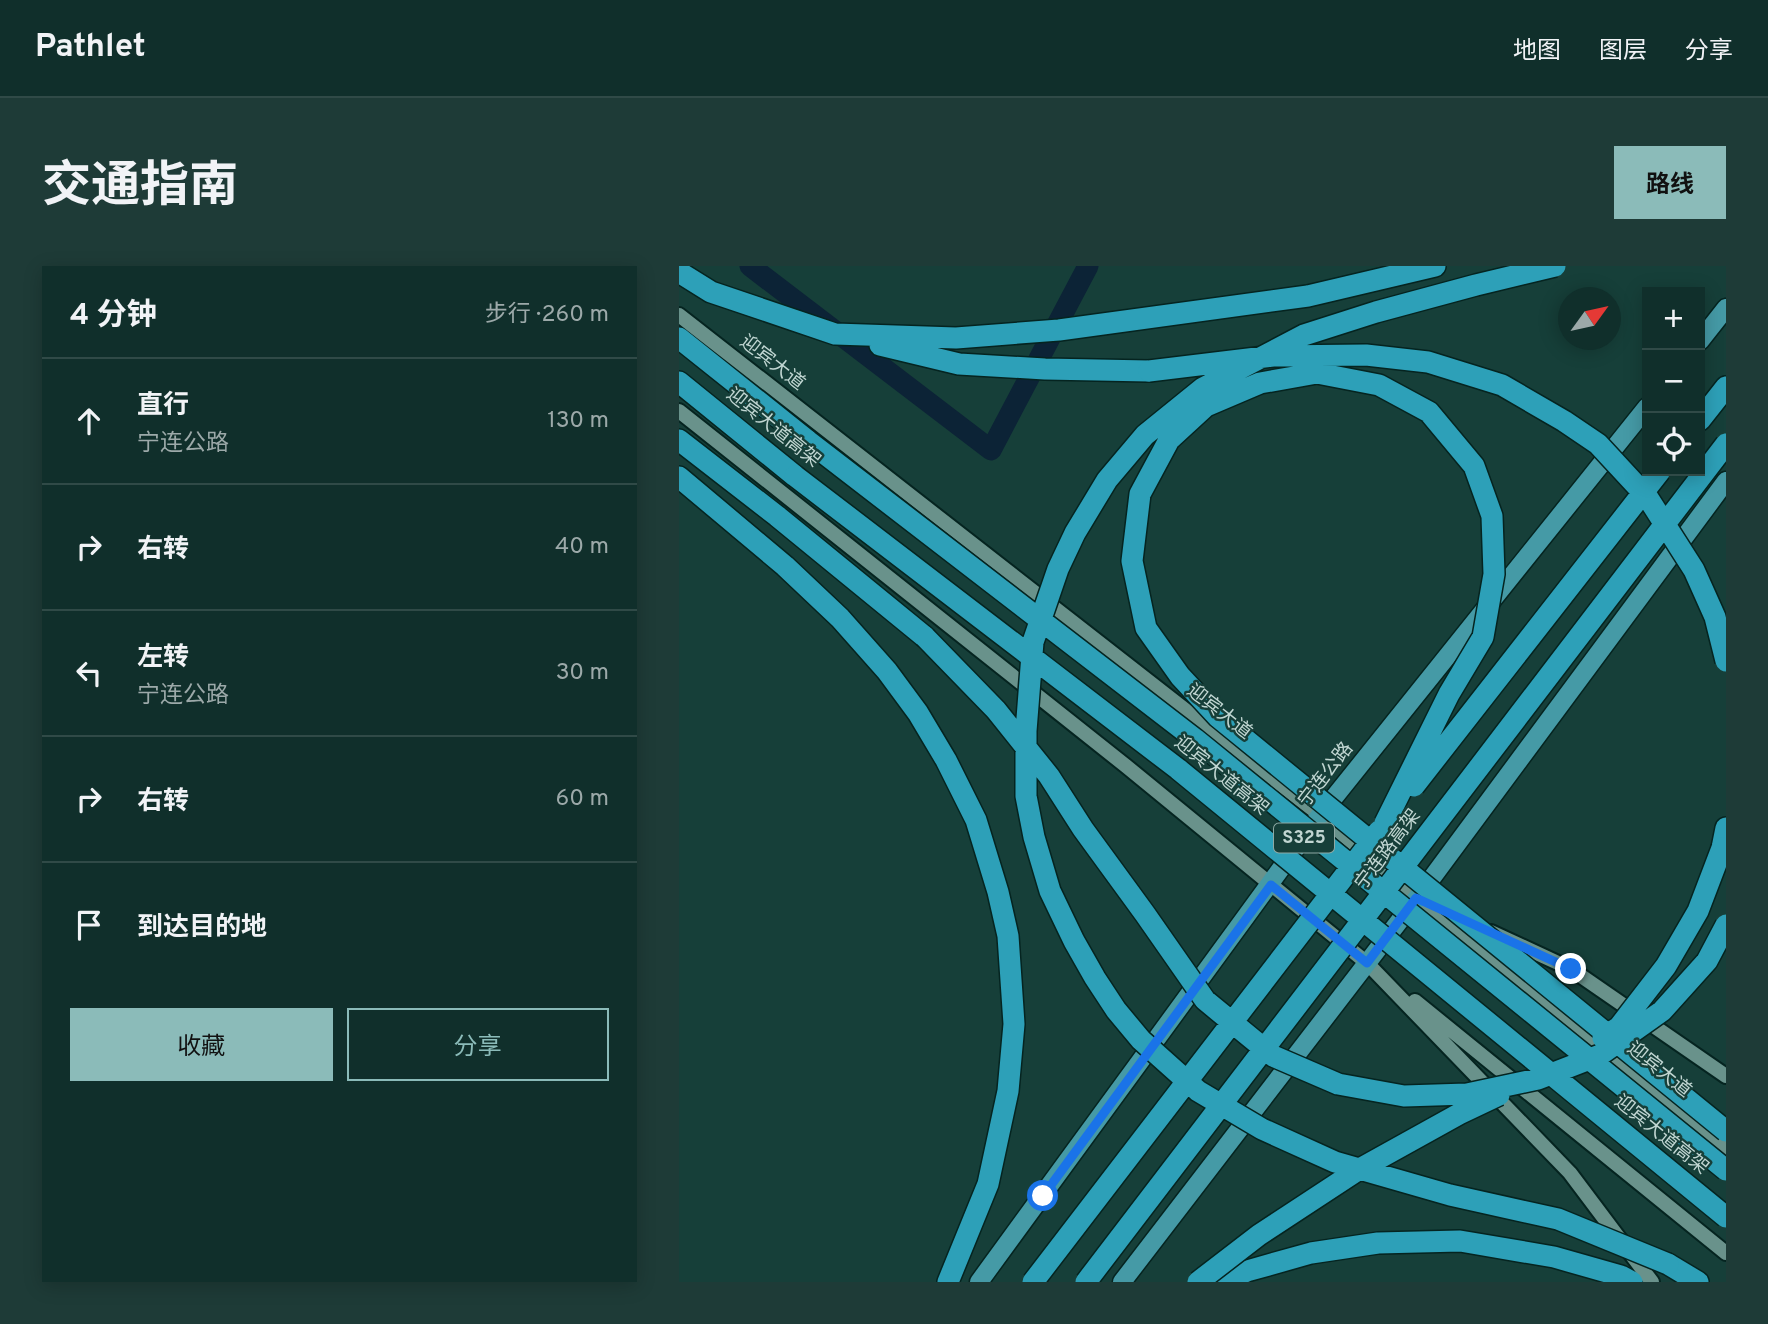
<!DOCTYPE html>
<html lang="zh">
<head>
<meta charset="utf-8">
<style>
  :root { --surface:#102f2b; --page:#1e3b37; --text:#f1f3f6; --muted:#9ca9a9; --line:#304a47; --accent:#8bbbb9 }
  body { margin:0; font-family:Overpass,"Noto Sans SC",sans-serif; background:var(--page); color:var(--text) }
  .controls { position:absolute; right:21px; top:21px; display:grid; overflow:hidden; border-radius:0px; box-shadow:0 4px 18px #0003 }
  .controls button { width:63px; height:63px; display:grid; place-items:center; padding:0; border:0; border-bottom:2px solid var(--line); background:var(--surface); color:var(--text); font:35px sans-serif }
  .compass { position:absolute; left:879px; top:21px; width:63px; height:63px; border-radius:50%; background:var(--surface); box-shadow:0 4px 18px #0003; rotate:57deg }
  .stop { position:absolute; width:21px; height:21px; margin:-16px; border:5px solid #1a73e8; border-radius:50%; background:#fff }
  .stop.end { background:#1a73e8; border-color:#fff; box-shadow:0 2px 7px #0008 }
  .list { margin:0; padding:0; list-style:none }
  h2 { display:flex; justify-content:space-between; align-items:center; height:91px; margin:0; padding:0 28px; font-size:30px }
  h2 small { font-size:23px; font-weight:400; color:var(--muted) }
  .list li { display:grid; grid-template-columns:46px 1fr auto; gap:21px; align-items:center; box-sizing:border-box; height:126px; padding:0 28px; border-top:2px solid var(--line) }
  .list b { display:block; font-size:26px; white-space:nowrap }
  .list p { margin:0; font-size:23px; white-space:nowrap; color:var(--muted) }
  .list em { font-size:23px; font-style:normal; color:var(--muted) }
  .actions { display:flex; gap:14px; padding:21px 28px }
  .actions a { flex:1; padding:16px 0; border:2px solid var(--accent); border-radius:0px; text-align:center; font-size:24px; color:var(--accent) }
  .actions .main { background:var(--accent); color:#111 }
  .icon { flex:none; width:38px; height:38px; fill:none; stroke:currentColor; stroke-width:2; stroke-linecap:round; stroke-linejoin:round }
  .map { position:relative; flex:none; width:1047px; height:1016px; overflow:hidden; border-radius:0px }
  header { display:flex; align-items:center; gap:42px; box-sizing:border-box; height:98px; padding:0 35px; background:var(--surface); border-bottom:2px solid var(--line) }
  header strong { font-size:33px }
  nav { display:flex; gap:38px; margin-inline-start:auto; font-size:24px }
  .intro { display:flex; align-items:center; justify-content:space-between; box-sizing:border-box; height:168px; padding:0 42px }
  h1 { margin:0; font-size:49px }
  .button { padding:18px 32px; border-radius:0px; background:var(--accent); color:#111; font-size:24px; font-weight:700 }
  main { display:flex; gap:42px; padding:0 42px }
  aside { flex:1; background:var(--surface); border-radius:0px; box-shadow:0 4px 18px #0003 }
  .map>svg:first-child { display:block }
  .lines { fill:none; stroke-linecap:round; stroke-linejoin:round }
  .canal { stroke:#0c2336; stroke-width:21 }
  .secondary-casing { stroke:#052420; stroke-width:18 }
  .primary-casing { stroke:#052420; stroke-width:21 }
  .highway-casing { stroke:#052420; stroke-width:24 }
  .secondary { stroke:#69928b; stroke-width:14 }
  .primary { stroke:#459aa6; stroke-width:18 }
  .highway { stroke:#2da0b8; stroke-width:21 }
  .highway-bridge-casing { stroke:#052420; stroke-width:24; stroke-linecap:butt }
  .highway-bridge { stroke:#2da0b8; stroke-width:21 }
  .route { stroke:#1a73e8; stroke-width:9 }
  .labels { text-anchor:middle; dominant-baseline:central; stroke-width:5; stroke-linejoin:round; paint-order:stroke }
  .shield { fill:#163f39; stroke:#8ea9a4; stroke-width:2 }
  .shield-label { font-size:18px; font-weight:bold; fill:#c1d6d2 }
  .street-label { font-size:19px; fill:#c1d6d2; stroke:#163f39 }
</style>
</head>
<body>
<header>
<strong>Pathlet</strong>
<nav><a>地图</a><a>图层</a><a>分享</a></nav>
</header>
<div class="intro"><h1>交通指南</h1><a class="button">路线</a></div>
<main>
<aside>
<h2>4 分钟<small>步行 · 260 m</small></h2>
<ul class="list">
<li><svg class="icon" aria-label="ahead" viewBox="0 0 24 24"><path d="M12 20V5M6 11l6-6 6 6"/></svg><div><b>直行</b><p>宁连公路</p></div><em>130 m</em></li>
<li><svg class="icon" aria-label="right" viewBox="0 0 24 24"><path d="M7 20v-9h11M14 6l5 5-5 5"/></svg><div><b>右转</b></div><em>40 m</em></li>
<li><svg class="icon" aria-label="left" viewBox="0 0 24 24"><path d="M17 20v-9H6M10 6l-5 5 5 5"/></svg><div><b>左转</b><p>宁连公路</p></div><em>30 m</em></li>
<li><svg class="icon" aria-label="right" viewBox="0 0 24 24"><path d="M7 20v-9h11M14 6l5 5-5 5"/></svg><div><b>右转</b></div><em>60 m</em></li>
<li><svg class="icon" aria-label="arrive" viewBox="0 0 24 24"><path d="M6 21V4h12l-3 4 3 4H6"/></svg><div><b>到达目的地</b></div></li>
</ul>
<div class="actions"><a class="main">收藏</a><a>分享</a></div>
</aside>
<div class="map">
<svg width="1047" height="1016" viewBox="0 0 1047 1016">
  <rect width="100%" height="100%" fill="#163f39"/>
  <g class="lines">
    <path class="canal" d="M71,0L312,184L409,0"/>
    <g class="secondary-casing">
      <path id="secondary" d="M0,49L641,549L738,632L1047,884
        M0,145L447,500L688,697L891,907L973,1016
        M812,666L892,703L1047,810
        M736,735L1047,987"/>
    </g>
    <g class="primary-casing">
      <path id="primary" d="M1021,75L1047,42
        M300,1016L641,549L968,141
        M443,1016L738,632L1047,215"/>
    </g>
    <g class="highway-casing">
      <path id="highway" d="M0,6L32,26L156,68L277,72L380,64L629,30L756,0
        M0,72L129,175
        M201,79L280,98L366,103L470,105
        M0,116L116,210
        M1021,154L1047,121
        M0,174L98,250L246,371
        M0,211L106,300L161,352L208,405L239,447L267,494L297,554L319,626L329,670L335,758L329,825L309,918L269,1016
        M1043,582L1047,562
        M989,998L1019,1016
        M544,1016L568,1005L632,987L699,977L781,975L875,991L942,1010L953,1016"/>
    </g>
    <use href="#secondary" class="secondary"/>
    <use href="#primary" class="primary"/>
    <use href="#highway" class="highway"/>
    <g class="highway-bridge-casing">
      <path id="highway-bridge" d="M876,0L797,19L697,46L625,69L524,122L466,169L428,214L396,267L379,303L354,376L347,465V530L355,571L371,625L395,675L416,712L437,744L462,774L519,825L583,863L656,896L771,929L879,953L989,998
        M470,105L594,90L687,89L749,96L823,119L885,155L919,178L969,232L1015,304L1036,351L1047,395
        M129,175L516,473L1047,904
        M116,210L499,503L1047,951
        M246,371L317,444L370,510L404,563L466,648L526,734L594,790L659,818L725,830L788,828L859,813L921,789L983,745L1028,695L1047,659
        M735,520L981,205
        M706,557L770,428L804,371L815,308L813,250L795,200L750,146L700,119L638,107L581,117L527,140L490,174L461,228L453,295L467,362L501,410L539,451L1047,865
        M924,772L940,761L987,700L1019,645L1043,582
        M354,1016L700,565
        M407,1016L1047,178
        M519,1016L580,969L679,904L780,848L820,829"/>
    </g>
    <use href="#highway-bridge" class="highway-bridge"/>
  </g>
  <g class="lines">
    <path class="route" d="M364,930L592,619L688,697L737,632L892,703"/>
  </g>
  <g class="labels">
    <rect class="shield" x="595" y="557.5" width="60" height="29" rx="5"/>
    <g class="shield-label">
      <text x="625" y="572">S325</text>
    </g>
    <g class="street-label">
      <text transform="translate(93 97) rotate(38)">迎宾大道</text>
      <text transform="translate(94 162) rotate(39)">迎宾大道高架</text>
      <text transform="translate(540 446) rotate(38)">迎宾大道</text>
      <text transform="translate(647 509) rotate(-52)">宁连公路</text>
      <text transform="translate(542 510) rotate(39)">迎宾大道高架</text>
      <text transform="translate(709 584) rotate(-53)">宁连路高架</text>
      <text transform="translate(980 804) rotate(39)">迎宾大道</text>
      <text transform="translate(982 869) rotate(39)">迎宾大道高架</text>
    </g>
  </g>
</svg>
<div class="controls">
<button>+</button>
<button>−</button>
<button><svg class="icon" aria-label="locate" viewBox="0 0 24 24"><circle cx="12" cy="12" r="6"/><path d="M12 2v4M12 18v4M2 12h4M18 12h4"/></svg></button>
</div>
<svg class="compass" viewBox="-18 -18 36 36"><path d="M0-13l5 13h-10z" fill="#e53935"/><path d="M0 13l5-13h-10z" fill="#9ca9a9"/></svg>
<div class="stop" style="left:364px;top:930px"></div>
<div class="stop end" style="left:892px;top:703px"></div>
</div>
</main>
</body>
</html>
